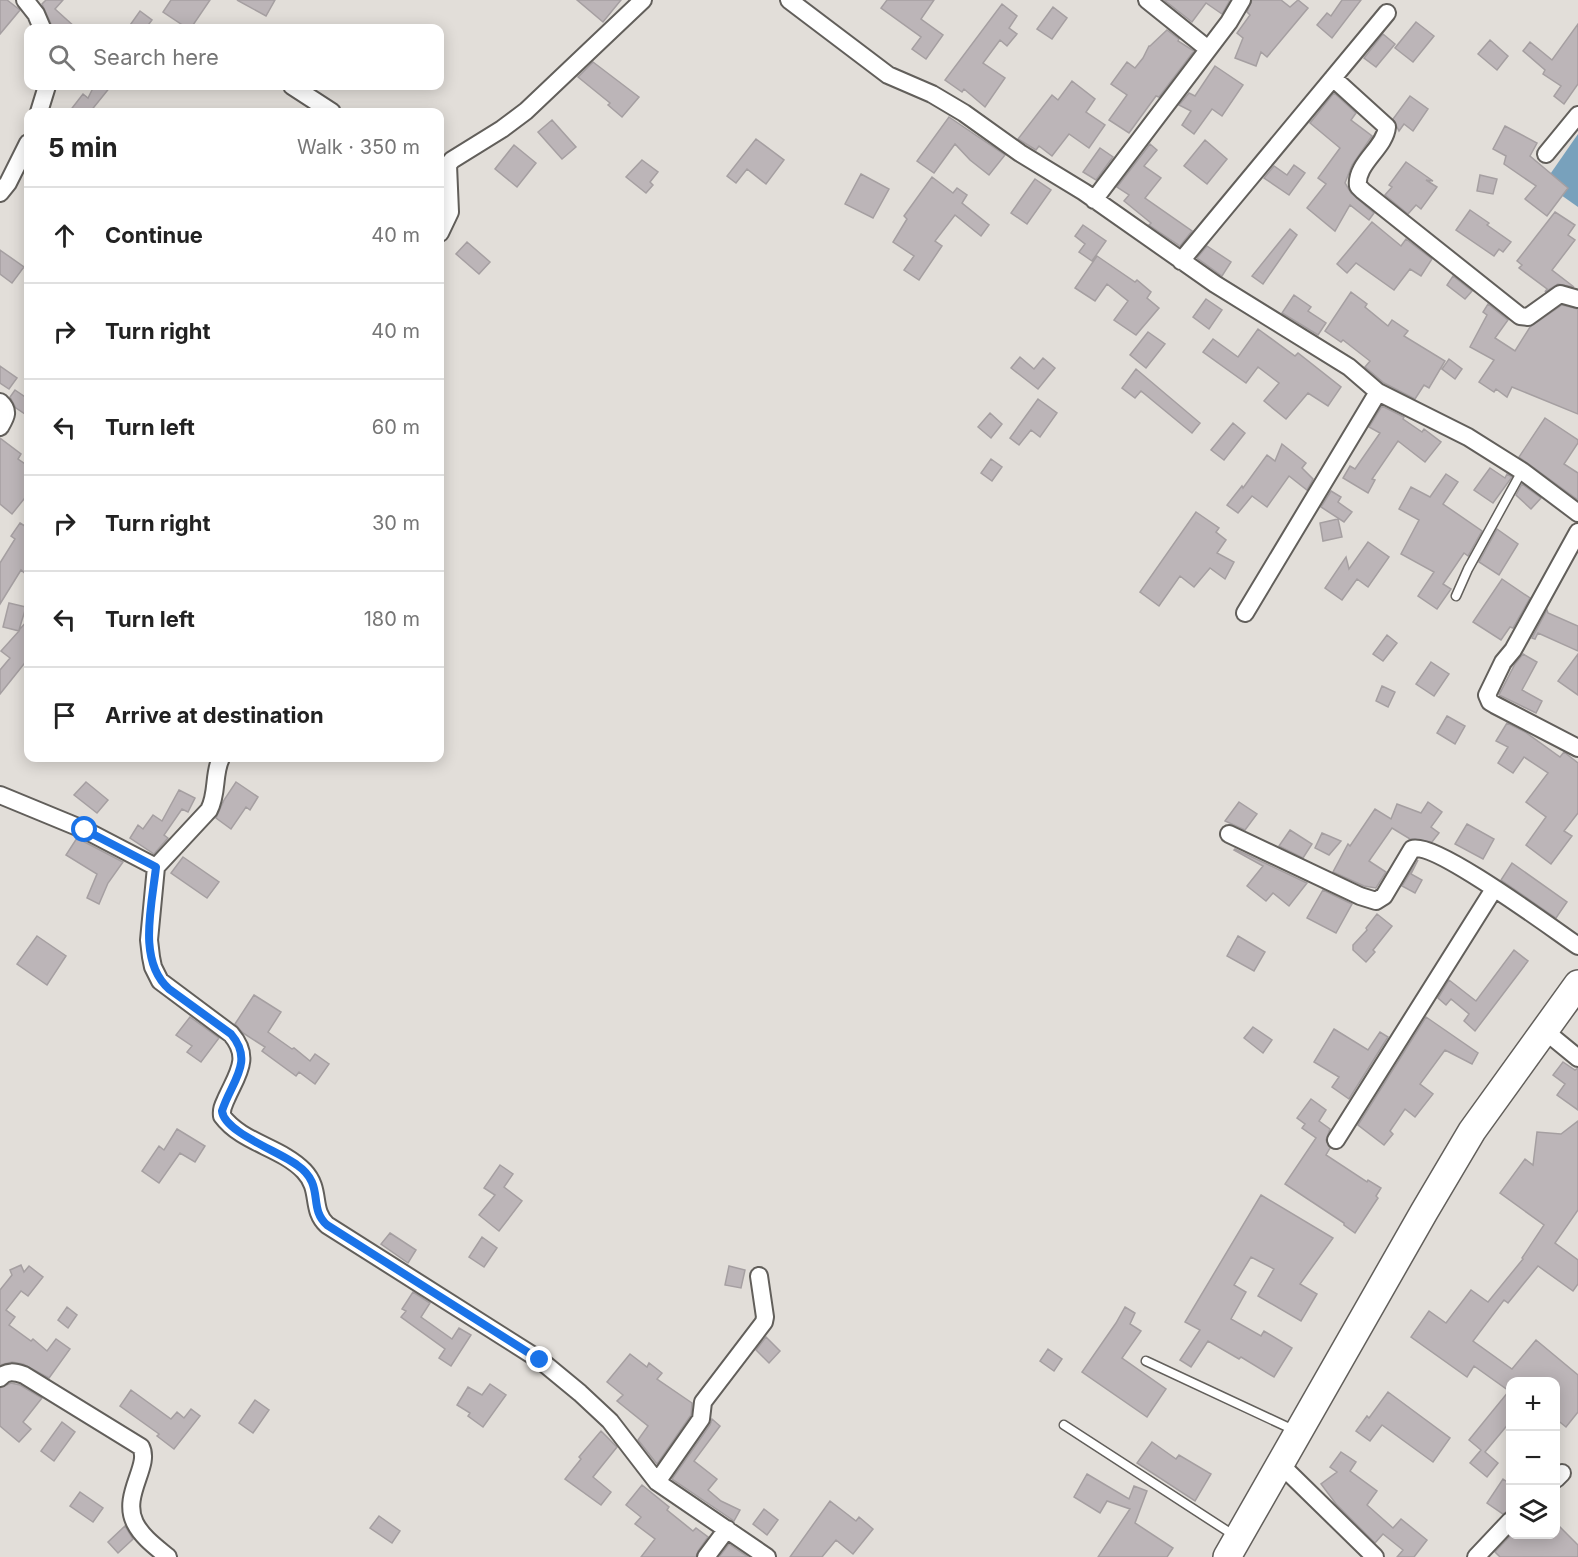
<!DOCTYPE html>
<html lang="en">
<head>
<meta charset="utf-8">
<style>
  :root { --surface:#fff; --page:#f6f6f6; --text:#222; --muted:#767676; --line:#e0e0e0 }
  body { margin:0; font-family:Inter,sans-serif; background:var(--page); color:var(--text) }
  .controls { position:absolute; right:18px; bottom:18px; display:grid; overflow:hidden; border-radius:12px; box-shadow:0 3px 15px #0003 }
  .controls button { width:54px; height:54px; display:grid; place-items:center; padding:0; border:0; border-bottom:2px solid var(--line); background:var(--surface); color:var(--text); font:30px sans-serif }
  .stop { position:absolute; width:18px; height:18px; margin:-14px; border:4px solid #1a73e8; border-radius:50%; background:#fff }
  .stop.end { background:#1a73e8; border-color:#fff; box-shadow:0 2px 6px #0008 }
  .list { margin:0; padding:0; list-style:none }
  h2 { display:flex; justify-content:space-between; align-items:center; height:78px; margin:0; padding:0 24px; font-size:26px }
  h2 small { font-size:20px; font-weight:400; color:var(--muted) }
  .list li { display:grid; grid-template-columns:39px 1fr auto; gap:18px; align-items:center; box-sizing:border-box; height:96px; padding:0 24px; border-top:2px solid var(--line) }
  .list b { display:block; font-size:22px; white-space:nowrap }
  .list em { font-size:20px; font-style:normal; color:var(--muted) }
  .icon { flex:none; width:33px; height:33px; fill:none; stroke:currentColor; stroke-width:2; stroke-linecap:round; stroke-linejoin:round }
  .map { position:relative; flex:none; width:1578px; height:1557px; overflow:hidden }
  .search { position:absolute; background:var(--surface); box-shadow:0 3px 15px #0003; left:24px; top:24px; width:420px; height:66px; display:flex; align-items:center; gap:15px; box-sizing:border-box; padding:0 21px; border-radius:12px; color:var(--muted); font-size:22px }
  .panel { position:absolute; background:var(--surface); box-shadow:0 3px 15px #0003; left:24px; top:108px; width:420px; height:654px; border-radius:12px }
  .map>svg:first-child { display:block }
  .water { fill:#78a1bc }
  .building { fill:#bcb5b8; stroke:#a59fa1; stroke-width:1.5 }
  .lines { fill:none; stroke-linecap:round; stroke-linejoin:round }
  .service-casing { stroke:#625f5b; stroke-width:11 }
  .minor-casing { stroke:#625f5b; stroke-width:20 }
  .primary-casing { stroke:#625f5b; stroke-width:30 }
  .service { stroke:#fff; stroke-width:8 }
  .minor { stroke:#fff; stroke-width:16 }
  .primary { stroke:#fff; stroke-width:27 }
  .route { stroke:#1a73e8; stroke-width:8 }
</style>
</head>
<body>
<div class="map">
<svg width="1578" height="1557" viewBox="0 0 1578 1557">
  <rect width="100%" height="100%" fill="#e2ded9"/>
  <path class="water" d="M1578,134V207L1544,183Z"/>
  <path class="building" d="M0,0H7L20,10L0,34Z
    M46,0H63L55,9L76,28H55L52,26L42,4Z
    M171,0H210L191,28H187L163,12Z
    M237,0H275L266,16Z
    M577,0H621L603,22Z
    M887,0H934L921,19L943,35L926,59L912,49L921,37L881,8Z
    M1164,0H1230L1222,14L1206,3L1192,22Z
    M1252,0H1281L1290,7L1298,0L1308,8L1267,57L1261,52L1256,66L1235,58L1243,38L1237,33L1250,15L1247,12Z
    M1342,0H1361L1332,38L1317,25L1327,13L1331,16Z
    M1002,4L1017,16L1009,28L1017,34L1007,46L1000,40L983,63L1005,78L985,107L964,89L962,92L945,80Z
    M1053,7L1067,18L1052,39L1037,29Z
    M140,11L152,20L146,28H128Z
    M1416,22L1434,36L1413,62L1395,48Z
    M1578,24V84L1564,104L1554,96L1561,86L1543,74L1545,70L1523,51L1530,42L1552,60Z
    M1167,30L1179,39L1178,41L1194,51L1159,97L1156,96L1129,133L1109,120L1127,95L1111,84L1127,62L1135,68L1143,58L1149,46H1150Z
    M1383,34L1395,44L1376,67L1364,58Z
    M1490,40L1508,56L1497,70L1478,54Z
    M593,62L639,97L622,117L608,105L610,103L578,77Z
    M1215,66L1243,85L1222,116L1212,109L1194,134L1182,125L1191,111L1179,105L1189,93L1195,96Z
    M1072,81L1095,99L1086,112L1105,125L1089,148L1069,134L1052,156L1039,146L1036,150L1018,139L1052,95L1058,100Z
    M94,86H111L90,112H69L83,94L88,98Z
    M1334,93L1356,113L1351,120L1372,136L1352,165L1345,183L1351,193L1374,213L1369,220L1350,205L1335,231L1307,208L1326,184L1318,178L1340,148L1310,123Z
    M1410,96L1428,109L1413,131L1404,124L1399,131L1393,119Z
    M949,117L1005,155L989,175L970,160L955,144L934,173L917,161Z
    M552,120L576,147L562,159L538,132Z
    M1505,126L1537,143L1530,156L1568,188L1547,216L1525,199L1536,186L1504,164L1506,156L1493,149Z
    M756,139L784,160L766,184L747,169L736,183L727,176Z
    M1205,140L1227,159L1207,184L1184,166Z
    M1150,144L1157,150L1144,166L1161,178L1145,198L1192,231L1180,246L1149,225L1151,223L1124,201L1129,195L1117,187Z
    M514,145L536,163L517,187L495,169Z
    M1100,148L1113,157L1096,180L1083,172Z
    M642,160L658,172L650,182L653,185L646,193L626,177Z
    M1406,162L1433,181L1426,180L1437,187L1421,209L1416,205L1408,214L1385,195L1392,187L1389,185Z
    M1294,165L1305,173L1289,195L1264,178L1274,166L1287,175Z
    M861,174L889,189L873,218L845,204Z
    M1480,175L1497,179L1493,194L1477,191Z
    M932,177L953,193L957,188L967,195L962,203L989,225L981,236L955,215L935,241L942,246L919,280L904,270L914,256L893,242L907,219L904,216Z
    M1035,179L1051,190L1027,224L1011,213Z
    M1470,210L1489,223L1487,225L1511,242L1503,252L1499,249L1494,256L1456,230Z
    M1555,212L1575,225L1568,235L1575,240L1552,270L1574,287L1558,284L1545,292L1547,289L1519,268L1522,265L1517,261Z
    M1372,222L1401,246L1406,239L1432,259L1421,276L1410,269L1394,290L1356,263L1347,273L1337,264Z
    M1083,225L1106,241L1092,261L1079,252L1085,244L1075,236Z
    M1290,229L1297,235L1263,284L1252,276Z
    M467,242L490,262L479,274L456,254Z
    M1207,246L1231,262L1222,276L1197,258Z
    M0,250L24,267L12,283L0,274Z
    M1097,256L1135,282L1137,280L1151,292L1147,298L1159,308L1136,335L1114,320L1128,301L1107,284L1095,301L1075,288Z
    M1453,276L1472,291L1465,299L1447,285Z
    M1351,292L1367,304L1365,307L1388,326L1392,320L1408,331L1404,336L1445,361L1429,388L1424,385L1415,399L1384,383L1365,367L1370,361L1343,340L1341,342L1325,331Z
    M1294,295L1311,307L1308,311L1326,323L1318,335L1282,313Z
    M1206,299L1222,310L1209,329L1193,317Z
    M1488,304L1508,320L1495,338L1515,351L1530,327L1562,305L1578,309V414L1512,387L1507,397L1496,389L1494,392L1479,382L1494,360L1470,347L1487,315L1483,312Z
    M1258,329L1295,356L1298,353L1341,387L1328,406L1308,393L1286,419L1264,401L1279,383L1258,367L1246,383L1203,352L1213,339L1238,357Z
    M1148,332L1165,344L1146,368L1130,355Z
    M1020,357L1034,369L1043,358L1055,368L1038,389L1011,368Z
    M1449,359L1462,369L1455,379L1442,369Z
    M0,366L17,378L9,389L0,383Z
    M1136,369L1200,423L1192,433L1141,391L1135,398L1122,388Z
    M15,390L28,399V416L16,408L10,397Z
    M1038,399L1057,413L1040,437L1031,430L1019,445L1010,438Z
    M1382,406L1404,417L1403,419L1422,432L1424,429L1441,442L1425,462L1398,441L1372,479L1375,480L1368,493L1343,478L1350,466L1355,469L1380,433L1369,427Z
    M990,413L1002,424L991,438L978,427Z
    M1545,418L1578,440V443L1564,464L1578,473V500L1519,457Z
    M1233,423L1245,433L1224,460L1211,450Z
    M0,438L21,454L18,459L28,466V494L12,514L0,504Z
    M1282,444L1306,463L1302,468L1313,479L1307,490L1289,476L1267,507L1252,496L1238,513L1227,505L1242,486L1243,488L1267,455L1275,461Z
    M991,459L1002,467L992,481L981,473Z
    M1490,468L1505,478L1507,474L1512,477L1493,503L1474,490Z
    M1446,474L1458,482L1443,504L1482,531L1468,556L1464,553L1443,584L1451,589L1437,609L1418,596L1434,572L1401,554L1419,520L1399,509L1411,487L1430,497Z
    M1522,484L1541,498L1531,509L1516,495Z
    M1331,491L1341,497L1338,502L1352,512L1344,522L1321,507Z
    M1196,512L1219,528L1216,532L1226,540L1217,553L1234,562L1225,579L1210,568L1194,587L1180,576L1159,606L1140,592Z
    M1338,519L1342,537L1323,541L1320,523Z
    M20,523L28,528V576L21,570L0,604V563L15,539L11,536Z
    M1497,529L1518,544L1499,575L1479,562Z
    M1368,542L1389,557L1368,587L1357,579L1342,600L1325,588L1346,557L1349,569Z
    M1502,579L1530,598L1513,628L1510,627L1501,640L1473,622Z
    M9,603L26,607L19,630L28,620V659L0,694V670L10,658L1,651L19,631L3,627Z
    M1547,610L1548,613L1578,626V651L1538,633L1535,639L1532,638Z
    M1387,635L1397,643L1383,661L1373,654Z
    M1523,654L1537,662L1522,690L1542,701L1536,713L1499,695L1515,664Z
    M1578,654V695L1558,681Z
    M1431,662L1449,674L1434,696L1416,684Z
    M1382,686L1395,692L1388,707L1376,701Z
    M1447,716L1465,726L1455,744L1437,733Z
    M1507,723L1525,732L1560,757L1564,752L1578,763V813L1564,831L1572,836L1551,864L1526,845L1546,817L1526,802L1548,773L1524,757L1513,773L1498,763L1508,747L1496,741Z
    M86,782L108,800L97,813L74,795Z
    M236,782L258,797L250,810L246,807L231,829L216,818L224,800Z
    M179,790L195,798L188,812L182,809L164,835L168,838L154,854L130,838L138,825L143,829L153,815L162,821Z
    M1239,802L1257,814L1245,830L1225,821Z
    M1428,802L1442,812L1431,827L1439,833L1432,842L1410,839L1392,828L1369,861L1386,872L1376,888L1364,886L1333,872L1348,844L1350,846L1375,809L1391,819L1397,804L1421,813Z
    M1467,824L1494,839L1483,859L1455,844Z
    M1290,830L1312,844L1303,858L1279,846Z
    M1322,833L1341,841L1329,855L1315,848Z
    M77,838L123,862L108,883L99,904L87,898L97,874L66,855Z
    M1235,849L1307,883L1289,906L1273,893L1266,901L1247,886L1263,866L1234,850Z
    M183,857L219,882L207,898L171,873Z
    M1418,860L1411,874L1422,880L1415,893L1402,886Z
    M1512,863L1567,902L1556,918L1501,880Z
    M1323,890L1352,904L1336,933L1307,918Z
    M1377,914L1392,926L1373,950L1375,952L1366,962L1353,950V945L1367,930L1366,928Z
    M37,936L66,956L47,985L17,964Z
    M1238,936L1265,952L1254,971L1227,956Z
    M1514,950L1528,961L1475,1031L1464,1021L1469,1014L1451,999L1446,1005L1438,998L1449,980L1476,1001Z
    M254,995L281,1012L268,1032L292,1049L294,1048L310,1061L315,1054L329,1064L315,1084L299,1072L296,1076L262,1051L265,1047L243,1033L235,1024Z
    M190,1017L219,1038L201,1062L187,1052L192,1046L176,1035Z
    M1426,1017L1478,1053L1472,1064L1445,1050L1420,1084L1433,1094L1415,1117L1405,1109L1390,1131L1393,1134L1384,1145L1358,1125Z
    M1253,1027L1272,1040L1263,1053L1244,1038Z
    M1334,1029L1368,1050L1380,1032L1388,1037L1349,1099L1332,1087L1339,1077L1314,1062Z
    M1563,1062L1575,1070L1578,1068V1110L1557,1095L1565,1084L1553,1075Z
    M1311,1099L1326,1110L1319,1121L1330,1129L1326,1140L1330,1148L1326,1155L1367,1182L1368,1180L1381,1188L1376,1196L1378,1198L1355,1233L1344,1225V1223L1285,1184L1316,1138L1302,1128L1305,1124L1297,1118Z
    M1578,1121V1210L1555,1243L1578,1260V1284L1573,1291L1538,1266L1508,1303L1504,1300L1473,1341L1512,1369L1536,1340L1578,1375V1412L1566,1427L1556,1419V1382H1510V1422L1485,1452L1498,1463L1487,1477L1470,1463L1481,1450L1469,1440L1509,1391L1474,1366L1467,1377L1411,1337L1429,1311L1446,1323L1471,1290L1488,1302L1523,1259L1522,1258L1544,1225L1500,1193L1525,1159L1533,1165L1537,1132L1561,1134Z
    M177,1129L205,1146L195,1162L180,1153L159,1183L142,1171L159,1146L164,1150Z
    M500,1165L513,1174L504,1187L522,1201L499,1231L479,1215L495,1195L484,1188Z
    M1261,1195L1333,1238L1300,1284L1317,1294L1301,1321L1258,1296L1274,1269L1251,1257L1234,1285L1246,1292L1231,1319L1261,1336L1264,1331L1292,1348L1274,1377L1241,1357L1239,1359L1208,1341L1191,1367L1180,1360L1200,1330L1185,1322Z
    M390,1233L416,1250L408,1263L381,1244Z
    M482,1237L497,1248L484,1267L469,1257Z
    M21,1265L24,1272L29,1266L43,1277L28,1296L21,1291L6,1310L15,1317L9,1325L31,1341L33,1339L47,1351L56,1339L70,1349L49,1378L23,1364L12,1362L0,1365V1290L12,1275L10,1270Z
    M729,1266L745,1270L741,1288L725,1285Z
    M413,1292L430,1303L421,1317L452,1339L459,1328L471,1335L451,1366L439,1358L445,1349L401,1317L406,1311L402,1309Z
    M67,1307L77,1315L68,1328L58,1320Z
    M1125,1307L1135,1313L1130,1324L1141,1331L1122,1358L1166,1389L1147,1417L1082,1372L1116,1323Z
    M766,1337L780,1351L769,1363L756,1350Z
    M1048,1349L1062,1359L1054,1371L1040,1361Z
    M630,1354L647,1367L649,1363L662,1373L657,1379L692,1403L691,1415L657,1464L638,1440L648,1426L617,1401L623,1395L607,1382Z
    M11,1383L20,1385L42,1398L23,1422L31,1429L19,1442L0,1426V1388Z
    M490,1384L506,1395L483,1427L468,1416L470,1413L457,1405L468,1387L482,1395Z
    M131,1390L171,1419L177,1412L184,1418L191,1409L200,1416L174,1449L157,1436L159,1434L120,1406Z
    M1388,1392L1450,1438L1433,1462L1382,1425L1370,1441L1356,1431L1367,1416L1369,1418Z
    M255,1400L269,1410L253,1433L239,1423Z
    M712,1419L720,1426L694,1461L717,1479L708,1490L721,1501L740,1510L734,1521L672,1479L710,1425Z
    M62,1422L75,1432L54,1461L41,1451Z
    M601,1431L617,1447L593,1477L611,1492L601,1505L565,1479L581,1459L579,1457Z
    M1152,1442L1176,1459L1179,1455L1211,1474L1195,1501L1137,1463Z
    M1341,1452L1356,1462L1350,1471L1377,1491L1367,1505L1393,1528L1401,1519L1427,1540L1414,1557H1397L1403,1550L1383,1534L1375,1543L1336,1504L1321,1484L1337,1472L1330,1467Z
    M1087,1474L1129,1499L1134,1486L1147,1491L1135,1523L1173,1548L1167,1557H1098L1130,1509L1107,1501L1100,1513L1074,1497Z
    M1503,1479L1510,1484V1509L1503,1514L1487,1503Z
    M642,1485L669,1507L667,1510L693,1531L696,1528L708,1537L698,1551L696,1557H641L655,1539L635,1524L641,1517L626,1505Z
    M80,1492L103,1508L93,1522L70,1506Z
    M830,1501L856,1521L859,1517L873,1529L853,1554L836,1540L822,1557H790Z
    M764,1509L778,1520L767,1535L753,1524Z
    M379,1516L400,1531L392,1543L370,1528Z
    M1556,1523L1578,1545V1557H1500L1495,1552L1512,1534H1556Z
    M125,1526L133,1539L118,1553L108,1542Z
    M729,1544L748,1557H719Z"/>
  <g class="lines">
    <g class="service-casing">
      <path id="service" d="M1456,596L1468,569L1522,471
        M1146,1361L1296,1431
        M1064,1425L1235,1536"/>
    </g>
    <g class="minor-casing">
      <path id="minor" d="M25,0L36,14L42,28
        M789,0L888,75L932,94L964,113L1020,153L1084,192L1215,284L1349,367L1378,392L1468,437L1522,471L1578,513
        M1147,0L1208,49
        M1333,78L1387,127C1385,148 1355,164 1358,186L1363,191L1520,316L1528,317L1560,294L1578,299
        M292,86L332,112
        M39,112L47,86
        M1546,154L1578,115
        M0,193L8,183L28,143
        M1094,200L1229,22L1242,0
        M440,233L450,212L448,165L452,160L502,129L526,111L643,0
        M1181,261L1387,13
        M0,402C10,411 6,417 0,427
        M1578,532L1513,650L1503,662L1487,695L1490,702L1495,705L1578,748
        M1245,613L1378,392
        M221,758C213,774 218,793 209,810L156,867L149,940L151,957L153,967L160,981L231,1034C251,1057 238,1073 227,1097C224,1104 221,1108 222,1116C242,1143 281,1147 304,1171C322,1190 310,1209 327,1225L540,1360L580,1393L610,1421L657,1482L767,1557
        M0,795L85,830L156,867
        M1229,834L1360,896L1376,901L1384,896L1412,849C1435,841 1553,929 1578,946
        M1545,1031L1578,1058
        M1336,1140L1494,889
        M0,1378C7,1370 15,1372 24,1375L141,1447C151,1466 121,1495 135,1523C142,1537 156,1547 168,1557
        M1281,1465L1375,1557
        M1556,1479L1562,1473
        M657,1482L701,1419L703,1402L764,1322L765,1317L759,1276
        M706,1557L727,1529
        M1476,1557L1510,1521"/>
    </g>
    <g class="primary-casing">
      <path id="primary" d="M1227,1557L1424,1212L1472,1131L1578,984"/>
    </g>
    <use href="#service" class="service"/>
    <use href="#minor" class="minor"/>
    <use href="#primary" class="primary"/>
  </g>
  <g class="lines">
    <path class="route" d="M85,830L156,867C152,905 137,961 169,989L231,1034C255,1062 231,1082 222,1111C224,1132 280,1152 297,1165C326,1185 307,1207 327,1225L540,1360"/>
  </g>
</svg>
<div class="controls">
<button>+</button>
<button>−</button>
<button><svg class="icon" aria-label="layers" viewBox="0 0 24 24"><path d="M12 4l9 5-9 5-9-5zM3 14l9 5 9-5"/></svg></button>
</div>
<div class="stop" style="left:85px;top:830px"></div>
<div class="stop end" style="left:540px;top:1360px"></div>
<div class="search"><svg class="icon" aria-label="search" viewBox="0 0 24 24"><circle cx="10" cy="10" r="6"/><path d="M15 15l6 6"/></svg>Search here</div>
<section class="panel">
<h2>5 min<small>Walk · 350 m</small></h2>
<ul class="list">
<li><svg class="icon" aria-label="ahead" viewBox="0 0 24 24"><path d="M12 20V5M6 11l6-6 6 6"/></svg><div><b>Continue</b></div><em>40 m</em></li>
<li><svg class="icon" aria-label="right" viewBox="0 0 24 24"><path d="M7 20v-9h11M14 6l5 5-5 5"/></svg><div><b>Turn right</b></div><em>40 m</em></li>
<li><svg class="icon" aria-label="left" viewBox="0 0 24 24"><path d="M17 20v-9H6M10 6l-5 5 5 5"/></svg><div><b>Turn left</b></div><em>60 m</em></li>
<li><svg class="icon" aria-label="right" viewBox="0 0 24 24"><path d="M7 20v-9h11M14 6l5 5-5 5"/></svg><div><b>Turn right</b></div><em>30 m</em></li>
<li><svg class="icon" aria-label="left" viewBox="0 0 24 24"><path d="M17 20v-9H6M10 6l-5 5 5 5"/></svg><div><b>Turn left</b></div><em>180 m</em></li>
<li><svg class="icon" aria-label="arrive" viewBox="0 0 24 24"><path d="M6 21V4h12l-3 4 3 4H6"/></svg><div><b>Arrive at destination</b></div></li>
</ul>
</section>
</div>
</body>
</html>
